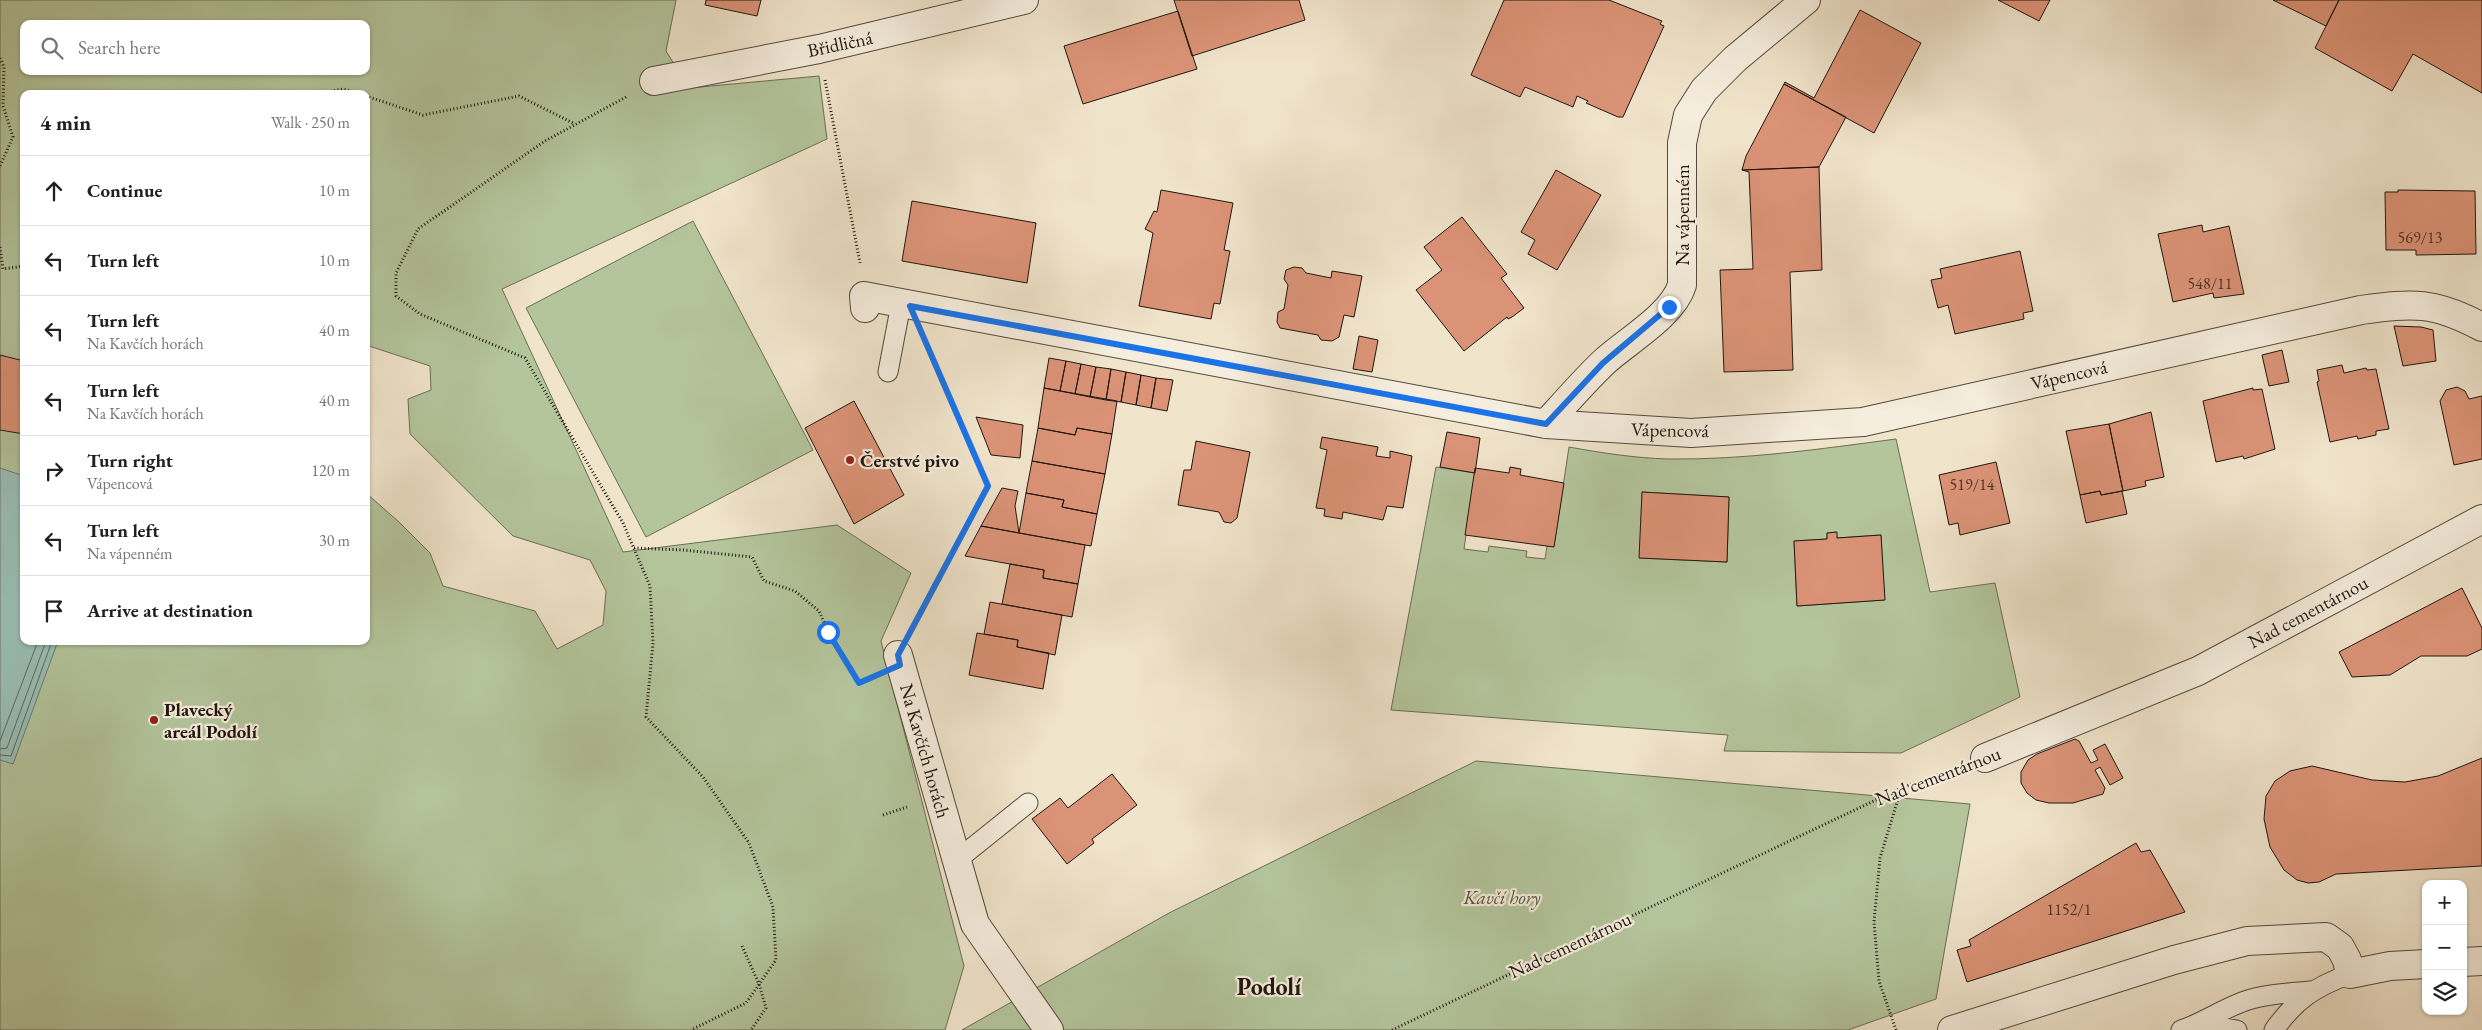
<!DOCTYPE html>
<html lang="en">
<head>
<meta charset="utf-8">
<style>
  :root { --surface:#fff; --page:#f2f2f2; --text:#202124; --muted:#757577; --line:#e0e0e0 }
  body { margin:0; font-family:"EB Garamond",serif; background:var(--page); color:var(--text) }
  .controls { position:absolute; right:15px; bottom:15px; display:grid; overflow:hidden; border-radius:10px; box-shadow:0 1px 4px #0004 }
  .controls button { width:45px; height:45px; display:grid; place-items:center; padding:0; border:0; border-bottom:1px solid var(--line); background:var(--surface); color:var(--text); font:25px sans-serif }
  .stop { position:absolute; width:15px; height:15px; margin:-11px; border:4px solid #1a73e8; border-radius:50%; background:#fff }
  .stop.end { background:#1a73e8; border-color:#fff; box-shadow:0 1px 5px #0008 }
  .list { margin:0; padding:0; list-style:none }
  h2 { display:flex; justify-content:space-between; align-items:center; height:65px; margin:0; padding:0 20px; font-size:21px }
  h2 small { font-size:16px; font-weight:400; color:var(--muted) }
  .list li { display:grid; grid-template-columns:32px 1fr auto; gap:15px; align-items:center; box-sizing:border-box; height:70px; padding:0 20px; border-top:1px solid var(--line) }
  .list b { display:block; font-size:19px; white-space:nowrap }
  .list p { margin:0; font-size:16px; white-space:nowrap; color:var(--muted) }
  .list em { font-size:16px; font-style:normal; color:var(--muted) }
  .icon { flex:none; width:28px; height:28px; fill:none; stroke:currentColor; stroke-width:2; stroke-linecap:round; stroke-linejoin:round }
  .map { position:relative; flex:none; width:2482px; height:1030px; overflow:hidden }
  .search { position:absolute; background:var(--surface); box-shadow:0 1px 4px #0004; left:20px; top:20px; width:350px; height:55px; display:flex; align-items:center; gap:12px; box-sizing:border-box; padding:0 18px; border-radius:10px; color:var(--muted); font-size:19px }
  .panel { position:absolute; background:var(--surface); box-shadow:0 1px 4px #0004; left:20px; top:90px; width:350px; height:555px; border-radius:10px }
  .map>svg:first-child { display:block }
  .green { fill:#b4c59c; stroke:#6a6e56; fill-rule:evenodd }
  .water { fill:#9abfb6; stroke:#697b73 }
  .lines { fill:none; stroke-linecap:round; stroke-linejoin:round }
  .shore { stroke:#5d6a62; stroke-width:1 }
  .building { fill:#db9377; stroke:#20160f }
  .service-casing { stroke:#544a3e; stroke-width:21 }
  .minor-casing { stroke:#544a3e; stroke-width:30 }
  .path { stroke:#20160f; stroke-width:3; stroke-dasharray:1 2.5; stroke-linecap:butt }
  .service { stroke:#f5eddd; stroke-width:19 }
  .minor { stroke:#f5eddd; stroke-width:28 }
  .route { stroke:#1a73e8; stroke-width:6 }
  .poi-dot { fill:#8f2418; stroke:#f5eddd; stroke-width:2 }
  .labels { text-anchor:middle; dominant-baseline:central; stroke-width:4.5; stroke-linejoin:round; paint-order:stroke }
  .number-label { font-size:16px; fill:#4f3529 }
  .street-label { font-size:19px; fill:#20160f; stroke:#f5eddd }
  .poi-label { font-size:19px; font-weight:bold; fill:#20160f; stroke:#f5eddd; text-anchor:start }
  .park-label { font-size:19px; font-style:italic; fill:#545340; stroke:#f5eddd }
  .district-label { font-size:24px; font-weight:bold; fill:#20160f; stroke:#f5eddd }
</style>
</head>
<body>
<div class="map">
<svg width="2482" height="1030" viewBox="0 0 2482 1030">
  <rect width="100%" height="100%" fill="#f0e4cb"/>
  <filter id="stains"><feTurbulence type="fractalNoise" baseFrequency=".004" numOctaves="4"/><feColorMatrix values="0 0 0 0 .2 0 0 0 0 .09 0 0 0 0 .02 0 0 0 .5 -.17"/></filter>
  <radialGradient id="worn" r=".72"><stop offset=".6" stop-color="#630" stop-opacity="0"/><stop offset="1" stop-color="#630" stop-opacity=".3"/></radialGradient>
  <path class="green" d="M0,0H676L666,51L689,88L819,76L827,139L502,289L623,552L837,525L911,573L881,641L964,966L945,1030H0ZM24,24H366V71H24ZM24,94H366V345L430,366L431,390L408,399L410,434L513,536L590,560L606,591L603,625L557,649L535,611L443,586L430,553L399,522L366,493V641H24Z
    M693,221L813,450L646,537L526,308Z
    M1896,439L1930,592L1995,583L2020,697L1901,753L1724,751L1728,735L1391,710L1436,467L1475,473L1464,549L1488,552L1489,546L1527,551L1526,557L1545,559L1547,546H1554L1569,447C1602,453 1635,458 1668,459C1745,460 1820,449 1896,439ZM1642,492L1729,497L1727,562L1640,558ZM1836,532L1837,538L1881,535L1884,600L1797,606L1794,541L1827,539V533Z
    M1476,761L1970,804L1936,999L1848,1030H962L1169,913Z"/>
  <path class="water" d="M0,468L24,476V641H58L13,764L0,760Z"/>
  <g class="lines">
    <path class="shore" d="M0,741L38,641
      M0,749L7,748L46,641
      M0,755L11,756L52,641"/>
  </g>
  <path class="building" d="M706,0H761L757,16L705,5Z
    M1174,0H1299L1305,20L1192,56Z
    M1504,0H1609L1662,21L1660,24L1664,26L1623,117H1618L1586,103L1588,101L1577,96L1573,107L1525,87L1520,97L1471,75Z
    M1998,0H2050L2039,21Z
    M2273,0H2339L2326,26Z
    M2339,0H2482V93L2413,54L2392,91L2315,48Z
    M1860,10L1921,43L1874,133L1784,84L1785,82L1814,98Z
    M1178,11L1197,69L1083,104L1064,46Z
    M1784,84L1846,117L1819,167L1742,170L1746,156Z
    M1819,167L1822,270L1790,272L1793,370L1724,372L1720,270L1753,269L1749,172L1742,170Z
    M1556,170L1601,195L1557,270L1528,254L1535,240L1521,232Z
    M1161,190L1233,203L1224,250L1230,251L1220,304L1214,303L1211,319L1139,306L1153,233L1145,229L1154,211L1157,212Z
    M2398,190L2475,191L2476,254L2416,255V250H2386L2385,192H2398Z
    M912,201L1036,223L1027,283L902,261Z
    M1462,217L1507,274L1501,278L1524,308L1512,317L1508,319L1507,317L1464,351L1416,290L1442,270L1424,247Z
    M2202,225L2203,232L2229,226L2244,294L2214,298L2213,293L2173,302L2158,234Z
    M2020,251L2033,311L2023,313L2024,319L1955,334L1948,305L1938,308L1931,280L1942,278L1940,269Z
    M1294,267L1302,268L1306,273L1331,278L1332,271L1362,276L1354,317L1344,315L1339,337L1332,341L1321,340L1318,335L1280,328L1277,322L1278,312L1284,309L1288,285L1284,279L1286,270Z
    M2394,326L2421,327L2433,330L2436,361L2403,366Z
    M1359,336L1378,340L1372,372L1353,369Z
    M2282,350L2289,382L2269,386L2262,355Z
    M0,355L24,361V434L0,430Z
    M1049,358L1066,361L1060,391L1044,388Z
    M1066,361L1081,364L1075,394L1060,391Z
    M1081,364L1096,367L1090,397L1075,394Z
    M2342,365L2344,373L2366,368L2367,370L2376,369L2389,429L2376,431V435L2358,439L2357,436L2330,442L2317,382L2319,381L2317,370Z
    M1096,367L1111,369L1106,400L1090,397Z
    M1111,369L1126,372L1121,402L1106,400Z
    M1126,372L1141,375L1136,405L1121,402Z
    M1141,375L1156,378L1151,408L1136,405Z
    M1156,378L1173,380L1167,411L1151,408Z
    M2457,387L2465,391L2469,399L2482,396V459L2454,465L2440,401L2446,390Z
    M1044,388L1117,401L1112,434L1077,428L1075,435L1038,428Z
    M2253,388V390L2262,389L2275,449L2244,459L2243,456L2216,462L2203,401Z
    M854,401L904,495L854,524L805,428Z
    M2151,412L2164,477L2145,481L2146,486L2123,491L2109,424Z
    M976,417L1023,425L1020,458L991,455Z
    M2109,424L2123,491L2101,495L2100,491L2080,495L2066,431Z
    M1038,428L1075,435L1077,428L1112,434L1105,474L1032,461Z
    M1447,432L1480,438L1475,473L1440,467Z
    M1322,437L1378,447L1376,456L1390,458V451L1412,456L1403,508L1387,506L1383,520L1343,512L1342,519L1324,516L1325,509L1316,508L1327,450L1320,448Z
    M1196,441L1250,452L1237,518L1231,523L1224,522L1219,512L1178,505L1184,470H1191Z
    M1032,461L1105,474L1097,514L1062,507L1064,500L1026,493Z
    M1996,462L2010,523L1960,535L1958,523L1949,525L1939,475Z
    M1510,467L1521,469L1520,475L1564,483L1554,547L1465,535L1475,468L1509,473Z
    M1002,488L1018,491L1015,506L1019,533L981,526Z
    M2100,491L2101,495L2122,491L2127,514L2086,523L2080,495Z
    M1642,492L1729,497L1727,562L1639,558Z
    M1026,493L1064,500L1062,507L1097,514L1091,546L1019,533Z
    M981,526L1085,545L1078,584L1043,578L1044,570L965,556Z
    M1837,532V538L1881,535L1885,600L1797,606L1794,541L1827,539V533Z
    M1010,564L1044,570L1043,578L1078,584L1072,617L1002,604Z
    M2462,588L2482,628V649L2467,656H2421L2390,675L2352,677L2339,652Z
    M990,602L1062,615L1055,655L1017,647L1018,640L984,634Z
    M977,633L1018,640L1017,647L1049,653L1043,689L969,675Z
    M2075,739L2079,741L2091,763L2098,760L2093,750L2105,744L2123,778L2110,785L2100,767L2095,770L2105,788L2103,794L2073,803H2049L2036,800L2027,793L2021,783V772L2028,760L2037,754Z
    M2482,758V866L2336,874L2319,882L2308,883L2297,880L2284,870L2270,847L2264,819L2266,796L2275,781L2290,771L2312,766L2372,780L2405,782L2438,776Z
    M1112,774L1137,805L1092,839L1094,843L1067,864L1032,819L1060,798L1068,808Z
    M2136,843L2141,852L2150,850L2185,912L1967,982L1957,950L1971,946L1969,940Z"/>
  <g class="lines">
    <g class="service-casing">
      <path id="service" d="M888,372L901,304
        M957,860L1028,803
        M2201,1024L2237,1030
        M2181,1030C2203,1023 2222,1009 2245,1001C2265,994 2289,993 2310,991
        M2274,1030C2296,999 2315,987 2350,974"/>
    </g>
    <g class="minor-casing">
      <path id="minor" d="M654,81L819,49L1024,0
        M865,308L864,296L1546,424L1691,433L1863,422L2361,310C2414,303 2433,301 2482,327
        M1546,424C1565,403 1584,381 1604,362C1627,341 1673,315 1682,285V143L1688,115L1704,90L1735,59L1806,0
        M898,655L975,924L1049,1030
        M1985,758L2198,671L2482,519
        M2463,962L2482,961
        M1952,1030L2174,960L2247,941L2326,937L2340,947L2347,960L2350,974L2390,966L2426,964"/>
    </g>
    <path class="path" d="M0,58L4,67L3,106L13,137L0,166
      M825,80L860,263
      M317,94L343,89L360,94
      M366,96L423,115L519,96L575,124
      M626,97L545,141L418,229L396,273V296L420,314L525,358L623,523L650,586L653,643L646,717L703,777L749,843L773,907L776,960L746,1003L691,1030
      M0,247L3,269L24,266
      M634,548L683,550L752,557L764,581L795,591L819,611L828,631L859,683L870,679
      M913,627L988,486L925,341
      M883,815L907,807
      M742,946L759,984L766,1008L751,1030
      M1392,1030L1901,788L1954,769
      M1896,1030L1879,981L1874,922L1880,858L1901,789"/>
    <use href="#service" class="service"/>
    <use href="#minor" class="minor"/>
  </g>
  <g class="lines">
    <path class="route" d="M828,632L859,683L900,665L898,655L988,486L910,306L1546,424L1603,363L1669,307"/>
  </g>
  <g class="poi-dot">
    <circle cx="850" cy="460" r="5"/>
    <circle cx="154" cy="720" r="5"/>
  </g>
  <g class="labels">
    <g class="number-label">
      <text x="2420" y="237">569/13</text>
      <text x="2210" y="283">548/11</text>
      <text x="1972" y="484">519/14</text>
      <text x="2069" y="909">1152/1</text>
    </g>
    <g class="street-label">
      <text transform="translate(840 44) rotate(-12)">Břidličná</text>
      <text transform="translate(1682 215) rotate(-90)">Na vápenném</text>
      <text transform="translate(2069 375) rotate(-13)">Vápencová</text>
      <text transform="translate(1670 430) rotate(1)">Vápencová</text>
      <text transform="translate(2308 612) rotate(-28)">Nad cementárnou</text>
      <text transform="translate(925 751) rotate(74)">Na Kavčích horách</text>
      <text transform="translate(1938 776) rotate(-21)">Nad cementárnou</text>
      <text transform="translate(1570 945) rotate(-25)">Nad cementárnou</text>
    </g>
    <g class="poi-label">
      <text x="860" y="460">Čerstvé pivo</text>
      <text x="164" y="709">Plavecký<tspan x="164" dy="22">areál Podolí</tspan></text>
    </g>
    <g class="park-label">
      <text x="1502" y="897">Kavčí hory</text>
    </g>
    <g class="district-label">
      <text x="1269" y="986">Podolí</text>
    </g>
  </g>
  <rect width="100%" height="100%" filter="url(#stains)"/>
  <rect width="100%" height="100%" fill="url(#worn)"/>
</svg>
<div class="controls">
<button>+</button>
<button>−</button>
<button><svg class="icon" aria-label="layers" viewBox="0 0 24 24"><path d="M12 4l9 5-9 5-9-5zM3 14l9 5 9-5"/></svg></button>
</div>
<div class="stop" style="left:828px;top:632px"></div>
<div class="stop end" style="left:1669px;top:307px"></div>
<div class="search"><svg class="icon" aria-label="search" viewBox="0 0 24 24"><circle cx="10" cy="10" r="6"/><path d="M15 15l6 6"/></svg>Search here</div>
<section class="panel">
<h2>4 min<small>Walk · 250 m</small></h2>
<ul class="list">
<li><svg class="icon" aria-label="ahead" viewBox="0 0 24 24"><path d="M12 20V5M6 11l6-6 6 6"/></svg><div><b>Continue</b></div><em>10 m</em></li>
<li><svg class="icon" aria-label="left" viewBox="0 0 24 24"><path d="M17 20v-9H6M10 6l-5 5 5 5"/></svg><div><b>Turn left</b></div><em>10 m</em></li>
<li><svg class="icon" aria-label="left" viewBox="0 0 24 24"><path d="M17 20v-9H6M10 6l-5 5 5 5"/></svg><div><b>Turn left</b><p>Na Kavčích horách</p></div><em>40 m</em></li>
<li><svg class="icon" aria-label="left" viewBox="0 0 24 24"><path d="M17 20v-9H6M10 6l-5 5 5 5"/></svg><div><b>Turn left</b><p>Na Kavčích horách</p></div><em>40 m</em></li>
<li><svg class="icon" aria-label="right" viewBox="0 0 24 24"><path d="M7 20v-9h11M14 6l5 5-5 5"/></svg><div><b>Turn right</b><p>Vápencová</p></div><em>120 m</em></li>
<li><svg class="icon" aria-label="left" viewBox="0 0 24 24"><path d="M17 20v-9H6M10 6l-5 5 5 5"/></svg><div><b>Turn left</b><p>Na vápenném</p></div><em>30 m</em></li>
<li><svg class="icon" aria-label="arrive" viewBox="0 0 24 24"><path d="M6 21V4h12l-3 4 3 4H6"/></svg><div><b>Arrive at destination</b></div></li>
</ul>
</section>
</div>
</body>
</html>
